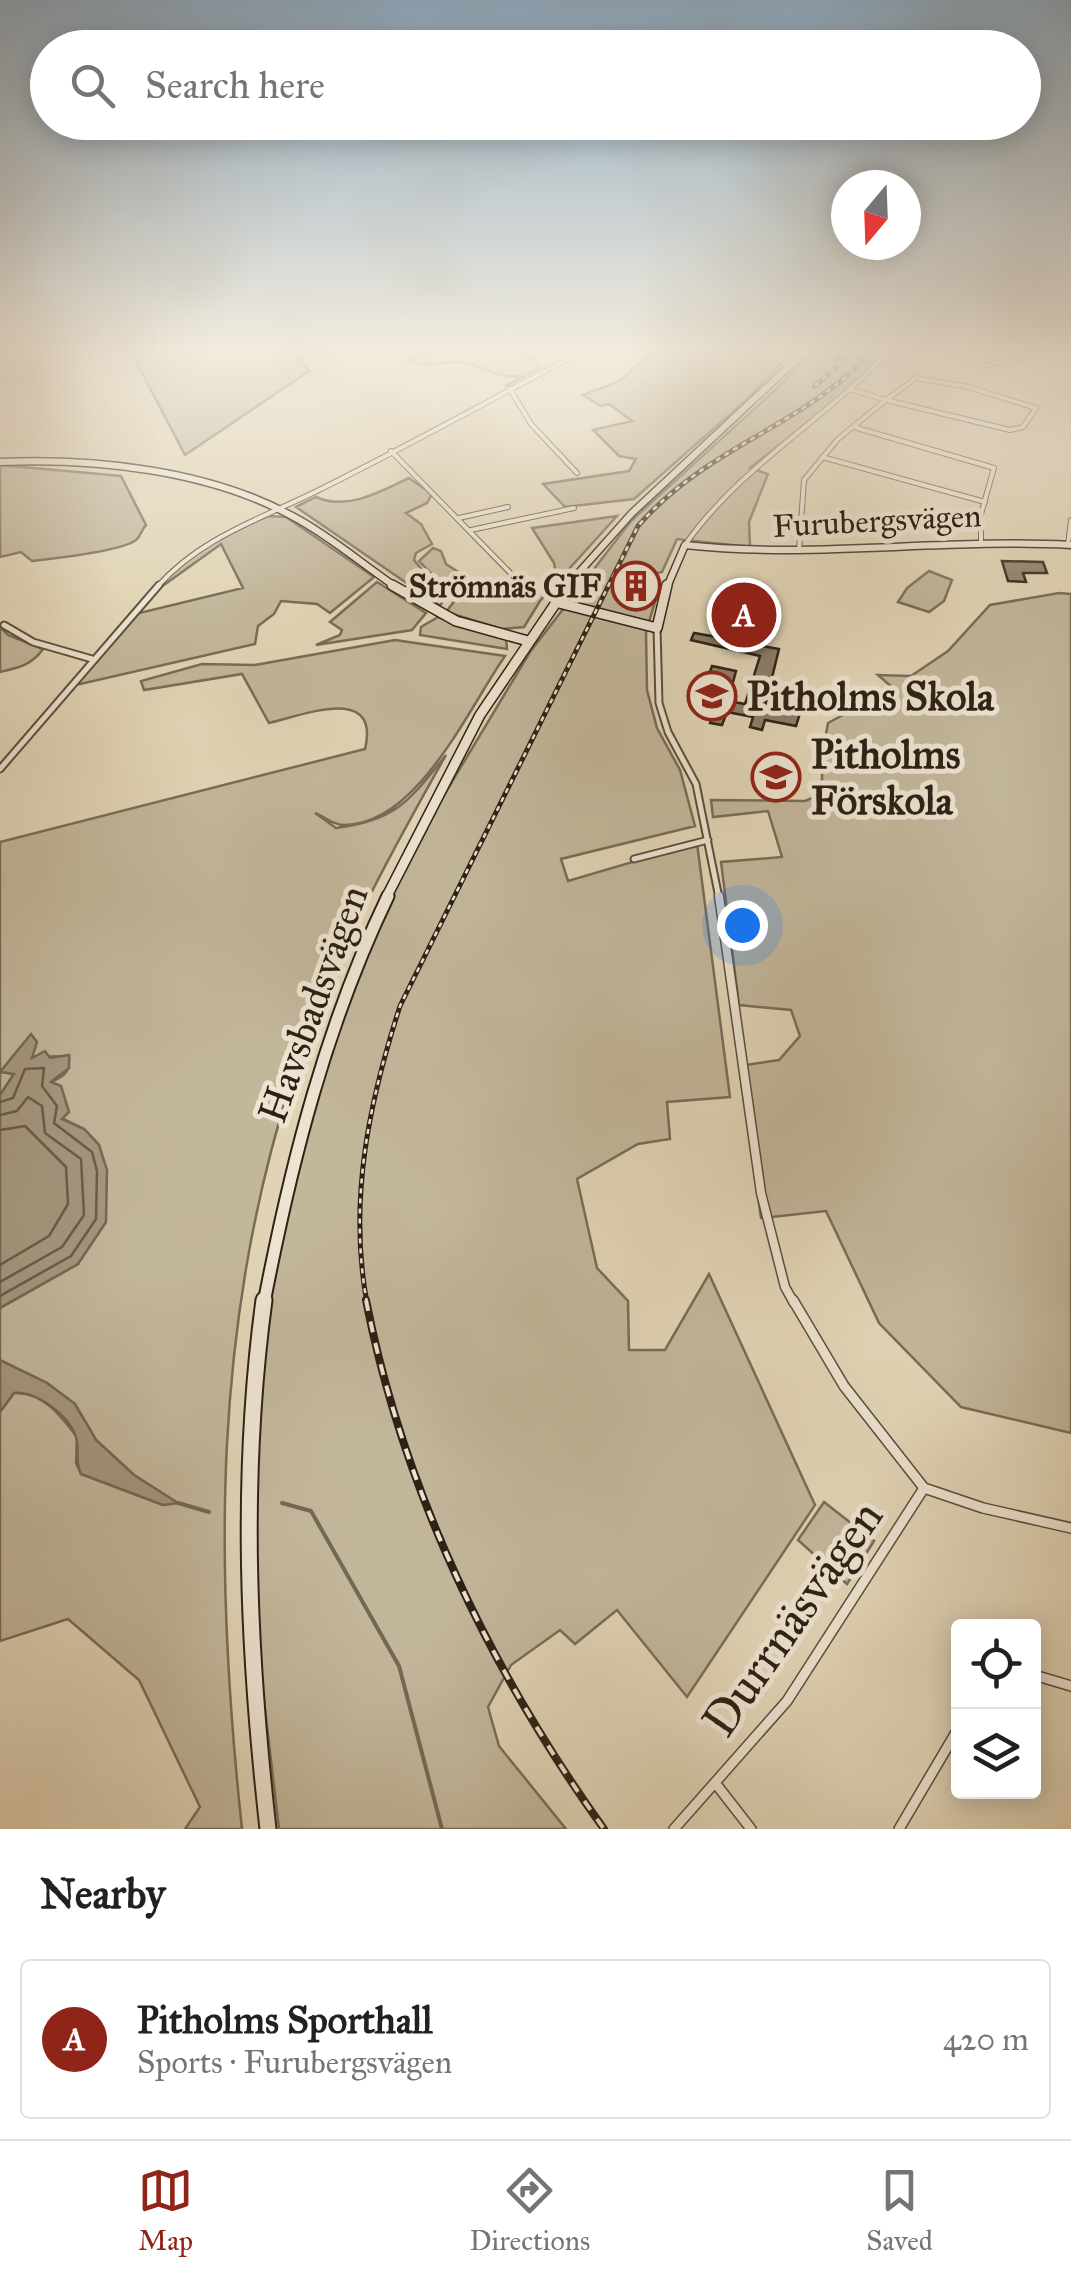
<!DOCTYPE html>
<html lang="en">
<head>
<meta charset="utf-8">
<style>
  :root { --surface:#fff; --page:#f2f2f2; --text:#202124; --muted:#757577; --line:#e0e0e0; --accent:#8f2418 }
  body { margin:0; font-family:"IM FELL Great Primer",serif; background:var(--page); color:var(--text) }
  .controls { position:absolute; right:30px; bottom:30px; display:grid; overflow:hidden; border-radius:10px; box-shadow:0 5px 25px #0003 }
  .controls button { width:90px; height:90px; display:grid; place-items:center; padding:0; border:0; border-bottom:2px solid var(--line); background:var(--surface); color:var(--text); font:50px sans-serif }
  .compass { position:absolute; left:831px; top:170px; width:90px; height:90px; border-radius:50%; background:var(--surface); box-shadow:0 5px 25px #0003; rotate:199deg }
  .you { position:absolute; left:742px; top:925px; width:35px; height:35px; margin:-25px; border:8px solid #fff; border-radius:50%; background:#1a73e8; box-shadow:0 0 0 15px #1a73e833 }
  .badge { display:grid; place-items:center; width:65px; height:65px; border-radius:50%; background:var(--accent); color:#fff; font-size:32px; font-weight:700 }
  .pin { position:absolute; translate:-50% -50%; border:5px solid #fff; box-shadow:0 2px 10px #0006 }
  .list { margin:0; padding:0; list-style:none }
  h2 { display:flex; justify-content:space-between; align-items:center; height:130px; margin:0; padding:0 40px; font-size:42px }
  h2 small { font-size:32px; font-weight:400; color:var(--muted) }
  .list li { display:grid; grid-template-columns:65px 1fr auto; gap:30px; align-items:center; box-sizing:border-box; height:160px; margin:0 20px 20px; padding:0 20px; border:2px solid var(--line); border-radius:10px }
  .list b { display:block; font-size:38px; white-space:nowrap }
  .list p { margin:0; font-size:32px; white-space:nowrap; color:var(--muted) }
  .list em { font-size:32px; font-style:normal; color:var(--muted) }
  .icon { flex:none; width:55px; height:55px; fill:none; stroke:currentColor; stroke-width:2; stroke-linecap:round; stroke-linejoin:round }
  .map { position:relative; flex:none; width:1071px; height:1829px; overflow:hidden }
  .search { position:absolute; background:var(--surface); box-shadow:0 5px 25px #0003; left:30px; right:30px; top:30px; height:110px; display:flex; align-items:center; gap:25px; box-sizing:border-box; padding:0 35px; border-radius:55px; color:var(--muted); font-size:38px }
  .sheet { height:310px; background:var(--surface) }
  nav { display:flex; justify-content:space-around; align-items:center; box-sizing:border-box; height:140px; border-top:2px solid var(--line); background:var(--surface); font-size:28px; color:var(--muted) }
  nav a { display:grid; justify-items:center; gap:5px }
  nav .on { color:var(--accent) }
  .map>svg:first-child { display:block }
  .green { fill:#c2b69b; stroke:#786c58; stroke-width:2.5 }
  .water { fill:#a4977f; stroke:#746855; stroke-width:2.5 }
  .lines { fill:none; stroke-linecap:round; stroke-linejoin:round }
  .shore { stroke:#685c4a; stroke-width:2.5 }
  .stream { stroke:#746855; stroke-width:4 }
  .building { fill:#8b7e69; stroke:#2d2115; stroke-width:2.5 }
  .street-far3-casing { stroke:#5a4e3d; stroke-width:6 }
  .street-far2-casing { stroke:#5a4e3d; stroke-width:9 }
  .street-far1-casing { stroke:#5a4e3d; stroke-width:11 }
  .street-casing { stroke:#5a4e3d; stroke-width:12 }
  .secondary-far3-casing { stroke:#2d2115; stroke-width:9 }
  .secondary-far2-casing { stroke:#2d2115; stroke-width:12 }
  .secondary-far1-casing { stroke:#2d2115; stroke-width:15 }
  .secondary-casing { stroke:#2d2115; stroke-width:19 }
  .street-far3 { stroke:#ece3d0; stroke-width:4 }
  .street-far2 { stroke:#ece3d0; stroke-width:5 }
  .street-far1 { stroke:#ece3d0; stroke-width:8 }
  .street { stroke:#ece3d0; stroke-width:9 }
  .secondary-far3 { stroke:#ece3d0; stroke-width:6 }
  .secondary-far2 { stroke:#ece3d0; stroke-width:9 }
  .secondary-far1 { stroke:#ece3d0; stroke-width:11 }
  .secondary { stroke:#ece3d0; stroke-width:15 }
  .rail-far1-casing { stroke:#2d2115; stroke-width:5 }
  .rail-casing { stroke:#2d2115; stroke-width:8 }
  .rail-far1 { stroke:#ece3d0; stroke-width:2.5; stroke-dasharray:5; stroke-linecap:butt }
  .rail { stroke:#ece3d0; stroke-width:4; stroke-dasharray:11; stroke-linecap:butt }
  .labels { text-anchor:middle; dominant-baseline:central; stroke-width:10; stroke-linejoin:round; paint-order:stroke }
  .far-street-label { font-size:32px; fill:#2d2115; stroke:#ece3d0 }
  .far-poi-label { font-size:32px; font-weight:bold; fill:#2d2115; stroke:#ece3d0; text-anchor:end }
  .poi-label { font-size:40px; font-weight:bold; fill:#2d2115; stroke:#ece3d0; text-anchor:start }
  .street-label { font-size:40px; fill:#2d2115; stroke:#ece3d0 }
  .near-street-label { font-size:48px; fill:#2d2115; stroke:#ece3d0 }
</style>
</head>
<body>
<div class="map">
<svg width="1071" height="1829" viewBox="0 0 1071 1829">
  <rect width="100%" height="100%" fill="#e1d4b6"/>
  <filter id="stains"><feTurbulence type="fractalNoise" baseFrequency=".002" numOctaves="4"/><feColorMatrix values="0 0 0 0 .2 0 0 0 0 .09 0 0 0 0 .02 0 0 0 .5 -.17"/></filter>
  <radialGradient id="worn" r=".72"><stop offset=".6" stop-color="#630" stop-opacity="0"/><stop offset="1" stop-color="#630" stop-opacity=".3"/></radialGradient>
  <path class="green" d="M129,348H293L309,371L185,455Z
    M449,348H528L524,350L540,368L505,387L521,376C499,379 487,368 466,363C444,359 434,370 409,360Z
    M655,348H796L747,399L634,499L565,507L543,484L629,471L636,459L619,456L593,430L632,421L609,404L601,406L583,395L620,381Z
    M814,348H892L859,382L750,468L768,474L749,522L750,547L677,539L662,572L626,580L619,593L655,602L646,632L647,690L657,728L680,770L695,826L561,859L568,881L697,843L730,1097L667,1102L670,1139L638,1144L577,1179L597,1268L628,1301L629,1350H665L709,1274L815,1505L687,1697L617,1610L575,1644L560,1630L511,1665L488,1707L499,1746L566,1829H279L256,1632V1453L268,1304L300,1145L330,1044L414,845L530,652L631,521L785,381Z
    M0,465L121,476L146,525C142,529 141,535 137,539C126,551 50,559 32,561L21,552L0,557Z
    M409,478L432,494L427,503L406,513L421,524L432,544L416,553L414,560L445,597L440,606L296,507L316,497C347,511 380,492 409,478Z
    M269,516L286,517L374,577L330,613L317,604L281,601L274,614L258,626L255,644L76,685L135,614L243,588L221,544L157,590C185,554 226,532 269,516Z
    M617,516L540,601L524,627L502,629L446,612L456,599L419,561L433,548L441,551L446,564L469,579L518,587L557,579L554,563L532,528Z
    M929,571L952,580L944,601L929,612L898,602L907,588Z
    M377,582L426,613L412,630L316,645L340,635L342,630L330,622Z
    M1059,593L1071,594V1433L961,1407L879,1323L826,1211L761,1218L739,1066L779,1060L800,1036L791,1010L739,1005L721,862L782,857L768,811L713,817L711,800L805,801L822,794V756L828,723L893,688L878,675L911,676L948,651L990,605Z
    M438,617L506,639L507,649L420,635L421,627Z
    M0,627L8,635L43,649C32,665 18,668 0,672Z
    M395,640L505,656C468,709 417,826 343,825C333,825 323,816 315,813L336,828C397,820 410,800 446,755C389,856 332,960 295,1070C212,1321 214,1569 242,1829H185L200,1807L139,1680L68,1619L0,1641V1412L14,1393C42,1391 61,1416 77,1437L76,1463L81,1474L163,1505L177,1503L134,1475L96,1440L75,1404L47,1383L0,1360V1308L78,1264L99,1145L84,1129L61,1118L51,1082C65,1076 70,1072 69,1056L30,1057L1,1072L14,1074L0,1095V842L365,749C381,682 298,717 269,723L242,674L144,690L141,681L202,664L255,665Z
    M824,1502L874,1541L847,1584L798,1540Z"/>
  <path class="water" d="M31,1034L37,1042L32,1058L45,1051L50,1058L69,1055V1068L51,1082L61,1086L69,1112L62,1119L84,1129L99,1145L107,1170L106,1222L78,1264L0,1308V1095L14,1074L0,1072Z
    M0,1360L47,1383L75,1404L96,1440L134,1475L178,1503L163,1505L81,1474C75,1461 79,1453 77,1441C72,1417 37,1391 14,1393L0,1412Z"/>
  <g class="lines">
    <path class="shore" d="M0,1102L13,1098L25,1069L44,1068L42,1086L57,1106L54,1123L92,1152L97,1171L96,1219L71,1256L0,1296
      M0,1115L17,1111L28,1097L42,1106L45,1133L81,1159L84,1215L62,1247L0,1282
      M0,1130L25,1126L66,1167L68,1204L49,1236L0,1265"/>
    <path class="stream" d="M178,1503L209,1512
      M282,1503L311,1511L399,1666L442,1829"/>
  </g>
  <path class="building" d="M1002,561L1043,562L1047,573H1023L1026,582L1008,581Z
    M720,600L770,609L761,628L745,625L739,642L779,649L765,706L800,713L796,726L765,720L762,730L750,727L753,717L727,712L722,725L710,723L716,705L700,698L712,666L736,671L728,701L745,704L760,656L691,640L694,633L717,637L723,621L718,620L721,611L716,610Z
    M762,765L796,772L791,790L757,783Z"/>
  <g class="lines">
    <g class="street-far3-casing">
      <path id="street-far3" d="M990,348L1009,360
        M984,366L1065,348
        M916,378L968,387L1036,408L1023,427L1010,430L886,400Z
        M510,389L531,424L577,473
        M850,389L886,400
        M857,428L994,468L981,514V540
        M391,451L524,587
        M822,457L985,502
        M459,518L508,507
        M471,530L574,508
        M685,545C741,465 827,419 892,348
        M1068,545L1071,520
        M799,551L804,480L838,439L886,400
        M157,587C201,537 261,519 319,490C410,445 499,395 589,348"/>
    </g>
    <g class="street-far2-casing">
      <path id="street-far2" d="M4,625L33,642L92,659
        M657,628L659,703L668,732L696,784L719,898
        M0,769L159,585
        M634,859L708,840"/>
    </g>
    <g class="street-far1-casing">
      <path id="street-far1" d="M719,896L761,1193L785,1287L794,1303"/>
    </g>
    <g class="street-casing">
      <path id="street" d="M793,1300L844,1386L924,1488L983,1508L1071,1528
        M1034,1675L1071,1686
        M716,1784L751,1829
        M674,1829L787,1701L924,1488
        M899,1829L958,1729"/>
    </g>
    <g class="secondary-far3-casing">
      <path id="secondary-far3" d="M0,462C95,458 209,470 294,517C330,536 362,564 396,587
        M566,587L632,513L809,348
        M667,587L685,545C814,559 942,538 1071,545"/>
    </g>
    <g class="secondary-far2-casing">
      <path id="secondary-far2" d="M392,585L456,621L528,641
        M555,602L657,628L667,585
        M386,898L480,715L568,585"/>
    </g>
    <g class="secondary-far1-casing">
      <path id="secondary-far1" d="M264,1303C291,1163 326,1025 388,896"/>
    </g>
    <g class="secondary-casing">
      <path id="secondary" d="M264,1300C240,1478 248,1651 268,1829"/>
    </g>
    <use href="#street-far3" class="street-far3"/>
    <use href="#street-far2" class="street-far2"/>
    <use href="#street-far1" class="street-far1"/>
    <use href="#street" class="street"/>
    <use href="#secondary-far3" class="secondary-far3"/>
    <use href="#secondary-far2" class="secondary-far2"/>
    <use href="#secondary-far1" class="secondary-far1"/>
    <use href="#secondary" class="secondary"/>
    <g class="rail-far1-casing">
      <path id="rail-far1" d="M815,386L836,367L846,348
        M367,1303C348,1201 369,1102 400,1006L638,526C710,443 806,427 875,348"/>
    </g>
    <g class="rail-casing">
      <path id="rail" d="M366,1300C403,1490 492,1673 604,1829"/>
    </g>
    <use href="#rail-far1" class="rail-far1"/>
    <use href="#rail" class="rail"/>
  </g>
  <linearGradient id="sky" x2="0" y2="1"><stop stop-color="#8da8be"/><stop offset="0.58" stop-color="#f2ecde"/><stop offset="1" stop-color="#f2ecde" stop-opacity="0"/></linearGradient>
  <rect width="1071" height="604" fill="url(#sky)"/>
  <defs>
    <g id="building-ring" transform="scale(2.5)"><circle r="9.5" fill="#ece3d0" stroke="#8f2418" stroke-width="1.5"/><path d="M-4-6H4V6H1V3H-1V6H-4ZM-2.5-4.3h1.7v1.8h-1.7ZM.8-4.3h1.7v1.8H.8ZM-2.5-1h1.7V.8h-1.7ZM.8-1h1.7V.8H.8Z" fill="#8f2418"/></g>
    <g id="school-ring" transform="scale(2.5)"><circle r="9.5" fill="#ece3d0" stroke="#8f2418" stroke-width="1.5"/><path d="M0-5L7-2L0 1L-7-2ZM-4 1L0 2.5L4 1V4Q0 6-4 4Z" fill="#8f2418"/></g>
  </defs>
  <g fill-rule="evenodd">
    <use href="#building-ring" x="636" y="586"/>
    <use href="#school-ring" x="712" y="696"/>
    <use href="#school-ring" x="776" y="777"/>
  </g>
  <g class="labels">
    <g class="far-street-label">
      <text transform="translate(877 521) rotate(-3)">Furubergsvägen</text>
    </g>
    <g class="far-poi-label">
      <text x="601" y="586">Strömnäs GIF</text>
    </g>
    <g class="poi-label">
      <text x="747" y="696">Pitholms Skola</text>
      <text x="811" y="754">Pitholms<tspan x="811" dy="46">Förskola</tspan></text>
    </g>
    <g class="street-label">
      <text transform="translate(313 1004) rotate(-70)">Havsbadsvägen</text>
    </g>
    <g class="near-street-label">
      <text transform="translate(792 1618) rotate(-55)">Durrnäsvägen</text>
    </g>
  </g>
  <rect width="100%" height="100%" filter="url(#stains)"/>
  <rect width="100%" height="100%" fill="url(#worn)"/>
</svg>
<div class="controls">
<button><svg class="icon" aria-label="locate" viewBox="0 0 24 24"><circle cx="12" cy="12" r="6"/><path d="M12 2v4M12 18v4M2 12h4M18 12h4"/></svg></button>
<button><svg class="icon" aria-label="layers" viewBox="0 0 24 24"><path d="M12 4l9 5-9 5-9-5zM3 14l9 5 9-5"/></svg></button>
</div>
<svg class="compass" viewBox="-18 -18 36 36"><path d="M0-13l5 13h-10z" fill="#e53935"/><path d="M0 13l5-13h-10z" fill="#757577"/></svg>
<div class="you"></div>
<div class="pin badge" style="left:744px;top:615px">A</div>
<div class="search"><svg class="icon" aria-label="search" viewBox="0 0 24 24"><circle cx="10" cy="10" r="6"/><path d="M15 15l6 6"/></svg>Search here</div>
</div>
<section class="sheet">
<h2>Nearby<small></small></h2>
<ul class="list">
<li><span class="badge">A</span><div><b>Pitholms Sporthall</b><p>Sports · Furubergsvägen</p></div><em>420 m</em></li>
</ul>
</section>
<nav>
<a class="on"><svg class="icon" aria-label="map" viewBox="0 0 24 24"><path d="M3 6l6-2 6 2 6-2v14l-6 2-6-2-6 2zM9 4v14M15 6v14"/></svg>Map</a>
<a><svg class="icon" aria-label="directions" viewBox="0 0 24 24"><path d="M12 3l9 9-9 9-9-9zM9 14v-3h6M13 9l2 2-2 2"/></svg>Directions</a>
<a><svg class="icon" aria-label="saved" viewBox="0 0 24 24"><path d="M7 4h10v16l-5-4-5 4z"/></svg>Saved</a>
</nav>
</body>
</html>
